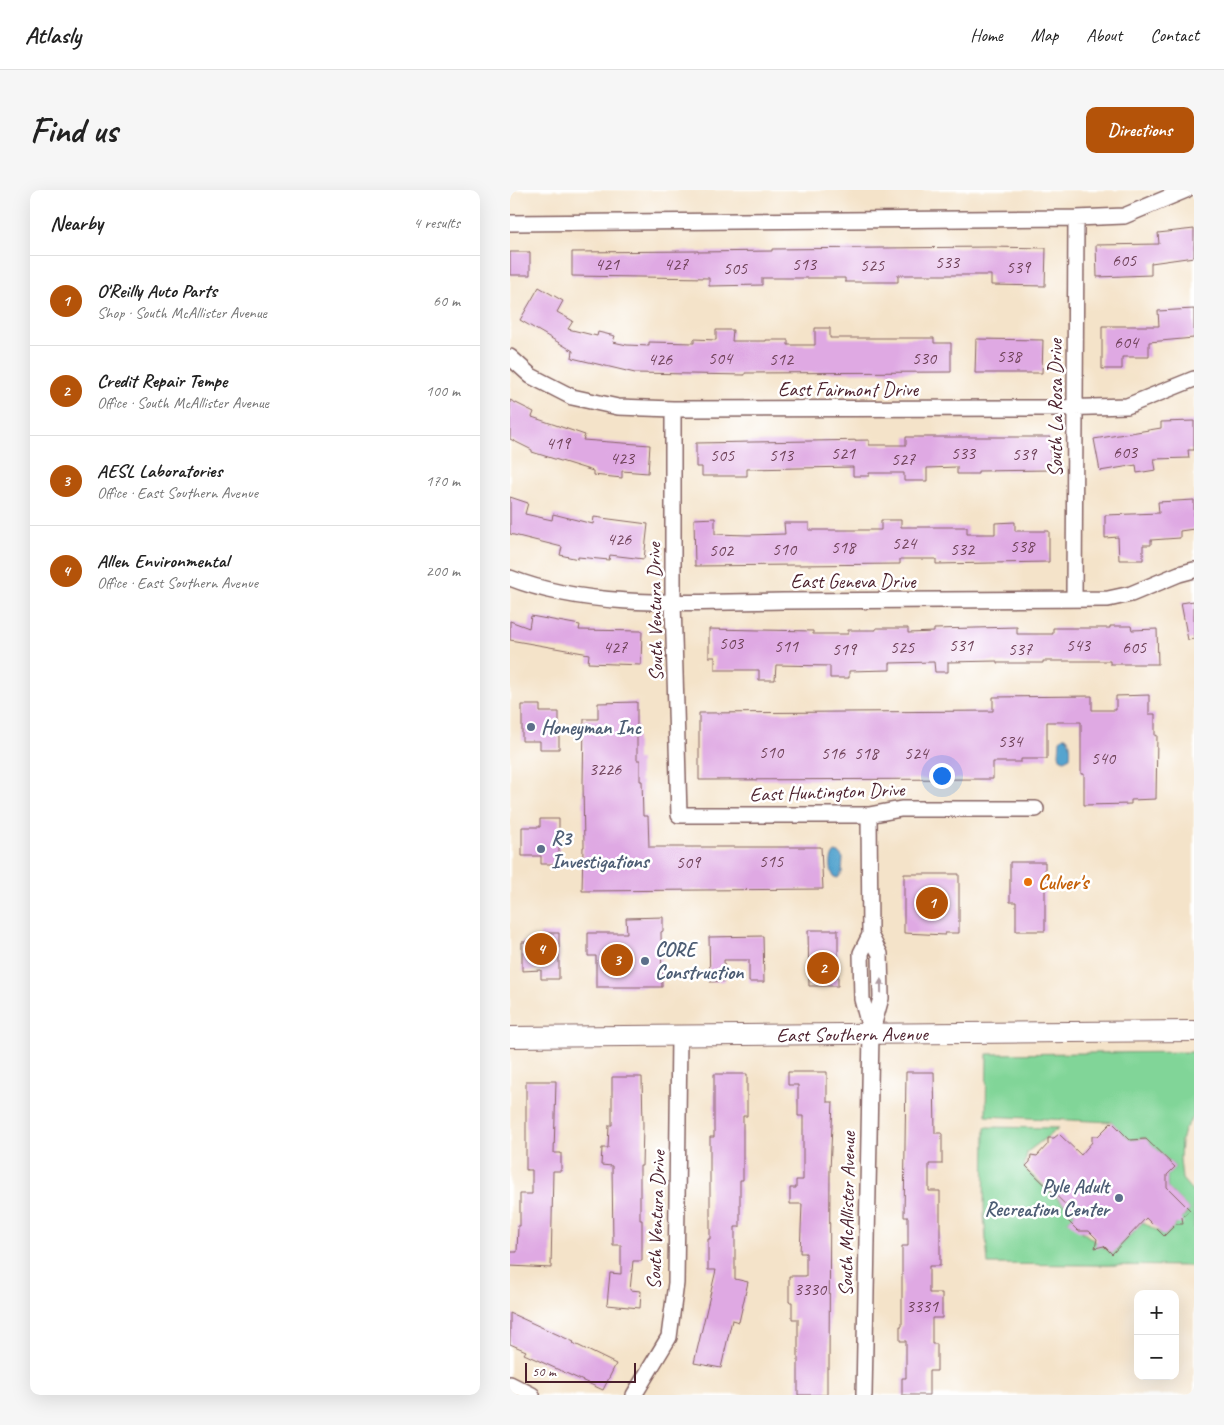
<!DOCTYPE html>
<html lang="en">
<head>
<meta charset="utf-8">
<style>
  :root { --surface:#fff; --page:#f6f6f6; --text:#222; --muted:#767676; --line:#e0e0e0; --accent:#b45309 }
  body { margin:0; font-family:Caveat,sans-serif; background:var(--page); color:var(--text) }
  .controls { position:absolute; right:15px; bottom:15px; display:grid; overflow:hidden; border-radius:10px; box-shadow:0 5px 20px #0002 }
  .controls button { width:45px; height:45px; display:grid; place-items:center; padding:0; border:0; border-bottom:1px solid var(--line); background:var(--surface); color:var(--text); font:25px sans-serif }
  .scale { position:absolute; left:15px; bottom:12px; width:111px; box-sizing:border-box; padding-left:5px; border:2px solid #4a1f2b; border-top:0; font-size:14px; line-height:18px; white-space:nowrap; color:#4a1f2b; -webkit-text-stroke:4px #fff; paint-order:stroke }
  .you { position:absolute; left:431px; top:585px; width:18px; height:18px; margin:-12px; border:4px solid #fff; border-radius:50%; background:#1a73e8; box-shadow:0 0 0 8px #1a73e833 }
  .badge { display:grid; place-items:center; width:32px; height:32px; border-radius:50%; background:var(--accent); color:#fff; font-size:16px; font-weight:700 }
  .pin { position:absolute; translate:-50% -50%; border:2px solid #fff; box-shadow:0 1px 5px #0006 }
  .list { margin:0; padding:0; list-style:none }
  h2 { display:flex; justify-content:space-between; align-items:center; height:65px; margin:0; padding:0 20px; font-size:21px }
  h2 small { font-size:16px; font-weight:400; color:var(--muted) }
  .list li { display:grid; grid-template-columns:32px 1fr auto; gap:15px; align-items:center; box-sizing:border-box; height:90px; padding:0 20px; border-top:1px solid var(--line) }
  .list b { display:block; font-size:19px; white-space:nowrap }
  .list p { margin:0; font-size:16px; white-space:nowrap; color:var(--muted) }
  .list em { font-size:16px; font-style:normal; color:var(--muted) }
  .map { position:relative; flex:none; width:684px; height:1205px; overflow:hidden; border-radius:10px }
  header { display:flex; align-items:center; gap:30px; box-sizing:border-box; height:70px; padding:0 25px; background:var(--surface); border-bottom:1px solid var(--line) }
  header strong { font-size:24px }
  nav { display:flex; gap:28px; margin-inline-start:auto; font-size:18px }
  .intro { display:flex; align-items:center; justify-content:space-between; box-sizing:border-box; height:120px; padding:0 30px }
  h1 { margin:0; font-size:35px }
  .button { padding:12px 22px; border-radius:10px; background:var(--accent); color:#fff; font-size:18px; font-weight:700 }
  main { display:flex; gap:30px; padding:0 30px }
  aside { flex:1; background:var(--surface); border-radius:10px; box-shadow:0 5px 20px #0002 }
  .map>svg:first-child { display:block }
  .green { fill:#81d598; stroke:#667a62 }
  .water { fill:#55a4cf; stroke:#50627d }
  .building { fill:#dfa9e3 }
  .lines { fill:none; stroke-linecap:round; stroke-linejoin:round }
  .minor-casing { stroke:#866462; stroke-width:18 }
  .secondary-casing { stroke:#866462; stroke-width:22 }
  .minor { stroke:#fff; stroke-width:15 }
  .secondary { stroke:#fff; stroke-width:20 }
  .oneway { fill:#ae9aa0 }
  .service-dot { fill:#5c6f8a; stroke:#fff; stroke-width:2 }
  .food-dot { fill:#e8710a; stroke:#fff; stroke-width:2 }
  .labels { text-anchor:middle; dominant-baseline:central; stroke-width:5; stroke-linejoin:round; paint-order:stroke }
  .number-label { font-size:18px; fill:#6f4259 }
  .street-label { font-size:20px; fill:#4a1f2b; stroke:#fff }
  .service-label { font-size:20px; font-weight:bold; fill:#4e5e75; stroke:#fff; text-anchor:start }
  .food-label { font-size:20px; font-weight:bold; fill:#c56008; stroke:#fff; text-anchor:start }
</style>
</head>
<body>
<header>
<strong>Atlasly</strong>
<nav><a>Home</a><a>Map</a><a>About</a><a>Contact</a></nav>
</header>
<div class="intro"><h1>Find us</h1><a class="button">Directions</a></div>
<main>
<aside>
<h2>Nearby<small>4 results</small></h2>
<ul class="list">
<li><span class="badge">1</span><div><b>O'Reilly Auto Parts</b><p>Shop · South McAllister Avenue</p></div><em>60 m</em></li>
<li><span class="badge">2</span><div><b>Credit Repair Tempe</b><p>Office · South McAllister Avenue</p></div><em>100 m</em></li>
<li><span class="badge">3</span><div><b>AESL Laboratories</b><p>Office · East Southern Avenue</p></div><em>170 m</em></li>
<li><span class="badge">4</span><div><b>Allen Environmental</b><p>Office · East Southern Avenue</p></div><em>200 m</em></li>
</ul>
</aside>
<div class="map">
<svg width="684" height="1205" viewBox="0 0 684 1205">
  <rect width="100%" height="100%" fill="#fff"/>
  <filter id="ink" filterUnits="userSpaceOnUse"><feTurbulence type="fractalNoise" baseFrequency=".02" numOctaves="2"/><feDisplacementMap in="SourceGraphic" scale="10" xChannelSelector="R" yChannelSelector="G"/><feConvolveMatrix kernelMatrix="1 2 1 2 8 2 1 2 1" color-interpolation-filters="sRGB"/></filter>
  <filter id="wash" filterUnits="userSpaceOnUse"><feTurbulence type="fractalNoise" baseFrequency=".0096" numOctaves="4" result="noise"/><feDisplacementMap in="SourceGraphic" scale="20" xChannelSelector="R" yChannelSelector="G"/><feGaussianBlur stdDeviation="1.12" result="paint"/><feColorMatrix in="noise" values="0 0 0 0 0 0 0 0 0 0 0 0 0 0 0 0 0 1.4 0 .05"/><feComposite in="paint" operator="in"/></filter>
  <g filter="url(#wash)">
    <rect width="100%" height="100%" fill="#f4e3c9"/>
    <path class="green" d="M684,862V926L674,940L671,951L670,969L672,989L684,1003V1076L478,1074L474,1025L475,937L549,938L517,962L514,978L565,1024L558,1031L602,1064L633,1032L655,1046L680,1020L657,997V985L665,977L635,948L620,950L602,932L476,926L477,864Z"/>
    <path class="water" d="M553,547H556C561,551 561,561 560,567L554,570L550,568L549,564L550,550Z
      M325,662L329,663L333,668L332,683L328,688L324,687C320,681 319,667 325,662Z"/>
    <g id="blocks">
      <path class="building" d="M684,39V67L641,73V85L587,87L586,55L649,54L648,43Z
        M481,57L536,58L535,96L481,95V85H388V92H335V88H252V95L199,96V88L62,86V62L188,61V62L262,61V59Z
        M0,62H20V85H0Z
        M29,97L53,111L47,122L63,131L58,139L87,146L88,142L105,146L103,152L117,155L139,156V152L184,153V149L206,150V140H223L222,151H256V150H278V155H305V138H320V148H424V153H441V182L235,183V185L125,183L62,168L63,161L10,130Z
        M684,119V148L639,152V167H612V179H592V136H649L648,121Z
        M466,149L533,150L532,183H465Z
        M0,210L24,222L22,227L75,245L73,250L140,255L138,283L112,281V288L83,285V281L22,262V260L0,249Z
        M684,231V260H678L679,268L644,269L646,280L627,283L626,275L590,281L584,249L651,238V232Z
        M396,247H540L541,280L468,281V284H447V277L417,278V291H394V283H359V286H343V277L237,279V286H192V277H186V253L359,250V255H396Z
        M0,307L18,313L15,324L42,330L43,324L83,334L84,327L138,334L134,369L100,365L99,370L68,367V369L50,365L52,357L0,344Z
        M684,310V339L670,341V348L641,350V355H633V370H609L608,347L595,348V325L649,323L648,312Z
        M205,328V344L238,345L275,344L274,333H299V340H371V330H391V337H457V344H485V333L505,332V341H539V372L426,374V369H390V374L185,376L184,329Z
        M684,411V449L678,450L671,413Z
        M21,426L70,435L69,440L132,441L131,475L78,473L79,464L0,450V431L19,438Z
        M600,436H621L622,440L647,439L648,474H600V471H533V473H487V471L438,472V482H425L424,472L380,473V480L339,481V488H320V476L266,475L265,490H249V480H205V467H199V439L303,441V444H338V440H366V438H398V443L424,442V439L507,437V444H543V438H600Z
        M639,505V524H645V546L647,545L646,609L621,610V614L574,615V584H571V532H537V569H511V572H483V589L189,590V523L483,521V507L582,506V520H606V506Z
        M127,512V570H130V591H132L133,626H138L139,657H311L313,699L72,701L73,657H74L73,593L74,529H88V513Z
        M12,515H30V522H49V559H30V551H12Z
        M30,629H49V674H31V666H12V637H30Z
        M500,672H535V741H506V712H500Z
        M394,684H449V743H435V745L394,743Z
        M153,727V741L151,742L152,797H86V766H78V743H117L116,728Z
        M298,740H328V796H299Z
        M30,743H49V789H31V780L12,781V752H30Z
        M253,746L254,792H239V770H214L215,791L200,792L199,747Z
        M278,882H317V912H323L320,981L319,1178H317V1205H288V1129H282V1112H279V1086H296V1063H290L292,1014H280V998H286V990H293V926H288V895H278Z
        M396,882H424L425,943H432V974H419V1001H430V1076H419V1103H432V1128H422V1154H427V1181H419V1205H392V1188H396V1151H390V1136H392V1056H398V1027H394Z
        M204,884H237V926H233V990H230V1037H225V1089L238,1092L229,1132L222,1130L211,1178L184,1173L206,1080H198V1049H200V947H204Z
        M102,887H132L133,936L132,976H130V1030H132V1071H123L120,1100L131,1101L130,1118L97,1115L100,1083L111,1084V1055H103L102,976L91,975L92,958H98L99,935H102Z
        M16,891H46L44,963H51V981H43L41,1078L0,1076V1062H7L8,1036H10V1004H22V980H16Z
        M602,932L620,950L636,949L665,977L657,985V997L680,1020L672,1027L673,1034H666L654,1046L636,1028L602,1064L594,1056L585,1058L587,1049L579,1041H568L558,1031L565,1024L516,976L520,972L521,965L527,966L538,954V948H544L549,944L571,965L582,952V946H588Z
        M0,1123L64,1152L63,1153L106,1174L93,1200L14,1164L16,1161L0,1154Z"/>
    </g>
  </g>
  <g filter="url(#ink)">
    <use href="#blocks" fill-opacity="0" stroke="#866462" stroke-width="1"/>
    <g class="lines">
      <g class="minor-casing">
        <path id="minor" d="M0,33L566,28L614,26L676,0
          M0,167L21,186L62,207L108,217L163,219L547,218L617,216L684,189
          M163,219V412L169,625H359L391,619H526
          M0,388C81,420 187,412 273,411C381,411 489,409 598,409L621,404L669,384L684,380
          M564,409L566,28
          M359,625L360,745L351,763L352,809L361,843
          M0,1194L22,1205
          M124,1205L159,1147L166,1093L169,846
          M354,1205L361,844L371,808L370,764L360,745"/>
      </g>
      <g class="secondary-casing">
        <g id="secondary">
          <path id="s1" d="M0,847L684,841"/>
        </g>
      </g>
      <use href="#minor" class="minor"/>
      <use href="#secondary" class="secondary"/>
    </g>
    <defs><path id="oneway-solid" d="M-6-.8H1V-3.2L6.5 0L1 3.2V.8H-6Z" transform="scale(1.25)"/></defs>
    <use class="oneway" href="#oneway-solid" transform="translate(371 796) rotate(-91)"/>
  </g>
  <g class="service-dot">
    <circle cx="21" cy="537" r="5"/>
    <circle cx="31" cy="659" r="5"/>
    <circle cx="135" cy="771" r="5"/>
    <circle cx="609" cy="1008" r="5"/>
  </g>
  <circle class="food-dot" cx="518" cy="692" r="5"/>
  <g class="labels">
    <g class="number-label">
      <text x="614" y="70">605</text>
      <text x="437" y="72">533</text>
      <text x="97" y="74">421</text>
      <text x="166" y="74">427</text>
      <text x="294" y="74">513</text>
      <text x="362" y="75">525</text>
      <text x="508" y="77">539</text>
      <text x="225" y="78">505</text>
      <text x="616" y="152">604</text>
      <text x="499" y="166">538</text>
      <text x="210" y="168">504</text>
      <text x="414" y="168">530</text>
      <text x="150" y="169">426</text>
      <text x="271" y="169">512</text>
      <text x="48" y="253">419</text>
      <text x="615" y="262">603</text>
      <text x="333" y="263">521</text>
      <text x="453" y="263">533</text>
      <text x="514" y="264">539</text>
      <text x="212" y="265">505</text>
      <text x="271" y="265">513</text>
      <text x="112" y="268">423</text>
      <text x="393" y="269">527</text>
      <text x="109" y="349">426</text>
      <text x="394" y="353">524</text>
      <text x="512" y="356">538</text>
      <text x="333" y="357">518</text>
      <text x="274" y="359">510</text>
      <text x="452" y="359">532</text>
      <text x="211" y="360">502</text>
      <text x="221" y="453">503</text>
      <text x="451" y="455">531</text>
      <text x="568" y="455">543</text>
      <text x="276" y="456">511</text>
      <text x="105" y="457">427</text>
      <text x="392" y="457">525</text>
      <text x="624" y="457">605</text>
      <text x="334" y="459">519</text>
      <text x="510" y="459">537</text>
      <text x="500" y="551">534</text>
      <text x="261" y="562">510</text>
      <text x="323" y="563">516</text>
      <text x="356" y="563">518</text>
      <text x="406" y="563">524</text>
      <text x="593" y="568">540</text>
      <text x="95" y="579">3226</text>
      <text x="261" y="671">515</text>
      <text x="178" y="672">509</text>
      <text x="300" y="1099">3330</text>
      <text x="412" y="1116">3331</text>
    </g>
    <g class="street-label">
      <text x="338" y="199">East Fairmont Drive</text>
      <text transform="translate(545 218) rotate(-90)">South La Rosa Drive</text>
      <text x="343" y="391">East Geneva Drive</text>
      <text transform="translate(145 422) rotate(-91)">South Ventura Drive</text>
      <text transform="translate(317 602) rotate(-2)">East Huntington Drive</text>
      <text stroke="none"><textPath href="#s1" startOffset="342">East Southern Avenue</textPath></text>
      <text transform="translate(337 1024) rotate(-89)">South McAllister Avenue</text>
      <text transform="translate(146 1030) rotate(-88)">South Ventura Drive</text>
    </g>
    <g class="service-label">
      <text x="31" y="537">Honeyman Inc</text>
      <text x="41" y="648">R3<tspan x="41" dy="23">Investigations</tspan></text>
      <text x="145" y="759">CORE<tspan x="145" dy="23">Construction</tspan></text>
      <text x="599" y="996" text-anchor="end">Pyle Adult<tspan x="599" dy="23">Recreation Center</tspan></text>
    </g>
    <g class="food-label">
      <text x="528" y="692">Culver's</text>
    </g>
  </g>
</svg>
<div class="controls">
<button>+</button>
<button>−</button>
</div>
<div class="scale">50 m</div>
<div class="you"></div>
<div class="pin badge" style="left:422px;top:713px">1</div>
<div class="pin badge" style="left:313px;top:778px">2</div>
<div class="pin badge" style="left:107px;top:770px">3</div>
<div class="pin badge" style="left:31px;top:759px">4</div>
</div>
</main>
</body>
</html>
